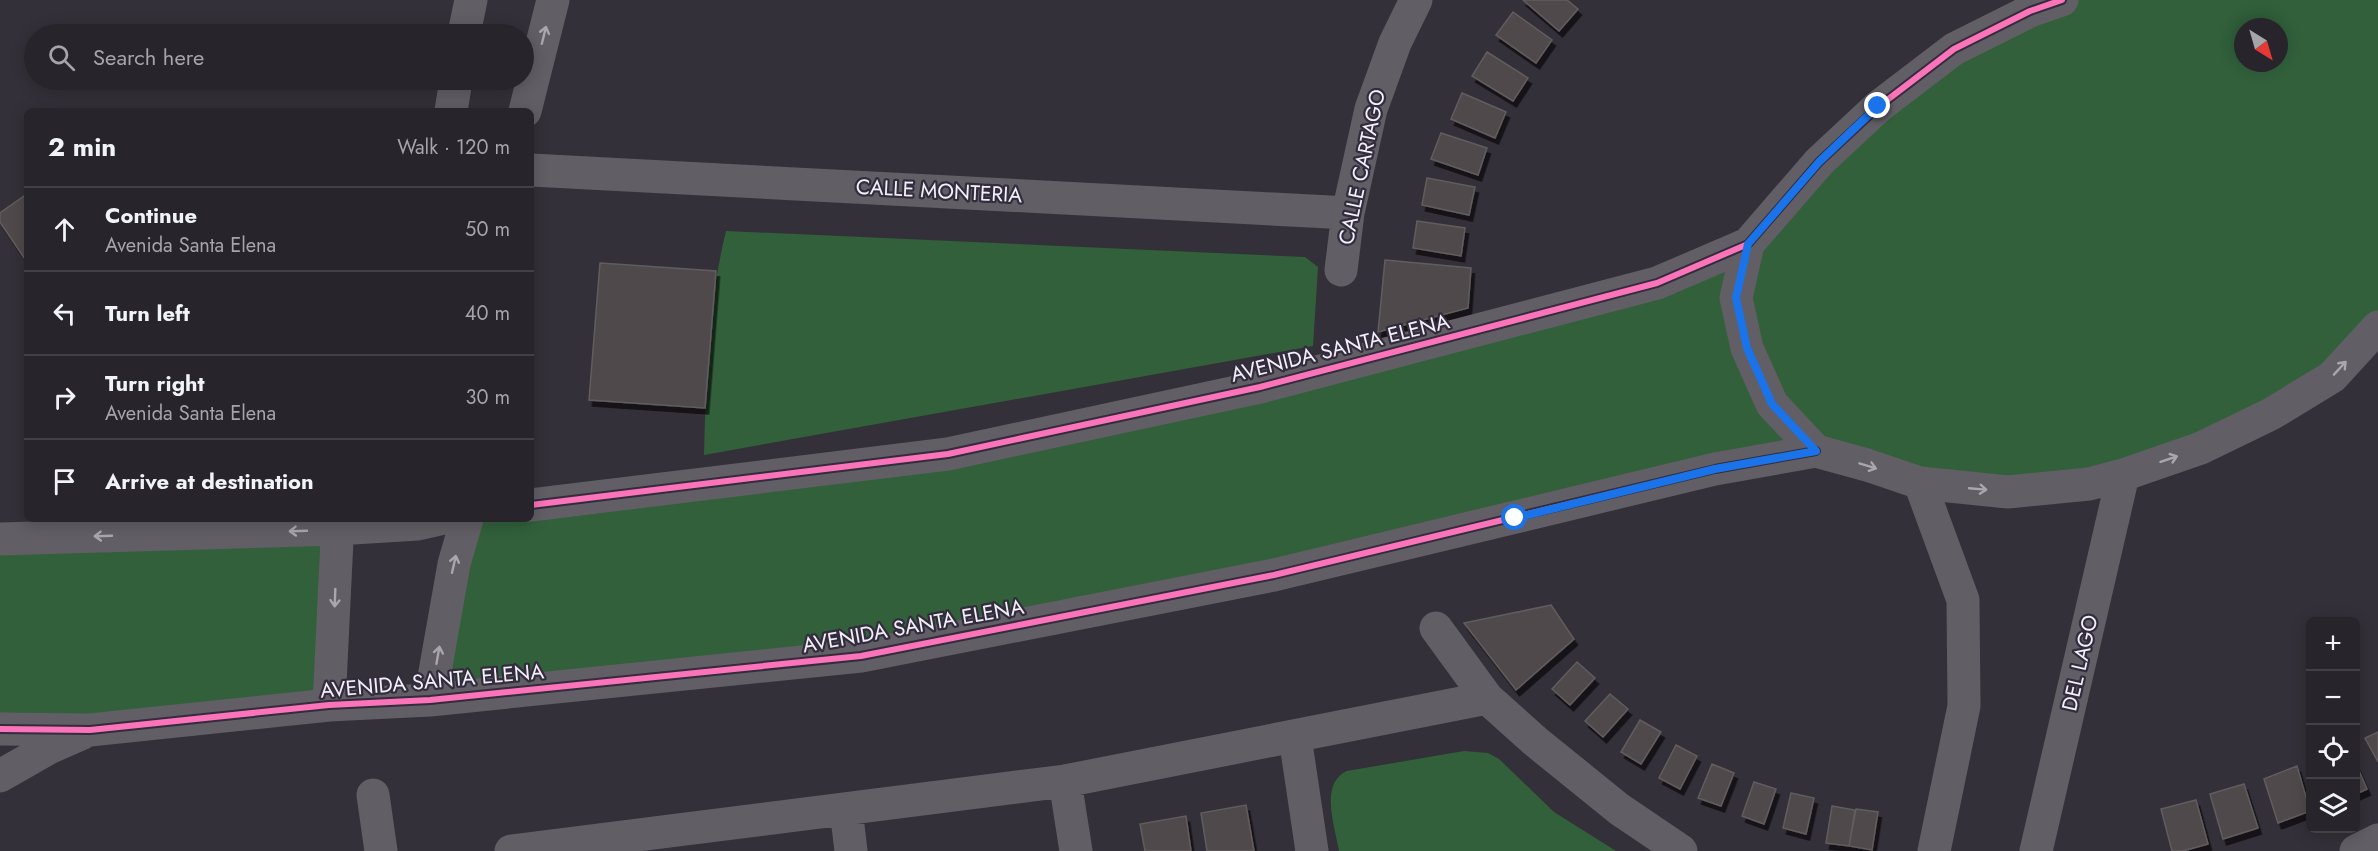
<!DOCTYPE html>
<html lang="en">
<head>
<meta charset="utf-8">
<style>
  :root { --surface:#27242b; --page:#2f2c33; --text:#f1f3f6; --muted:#a4a4a9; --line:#434147 }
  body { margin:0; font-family:Jost,sans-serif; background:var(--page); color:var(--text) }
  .controls { position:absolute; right:18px; bottom:18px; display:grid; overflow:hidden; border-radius:9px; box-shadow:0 3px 15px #0003 }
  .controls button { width:54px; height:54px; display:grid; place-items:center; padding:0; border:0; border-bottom:2px solid var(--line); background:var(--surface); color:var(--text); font:30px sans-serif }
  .compass { position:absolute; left:2234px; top:18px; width:54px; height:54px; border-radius:50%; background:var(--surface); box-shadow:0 3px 15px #0003; rotate:143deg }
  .stop { position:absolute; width:18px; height:18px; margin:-14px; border:4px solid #1a73e8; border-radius:50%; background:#fff }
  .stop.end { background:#1a73e8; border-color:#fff; box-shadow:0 2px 6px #0008 }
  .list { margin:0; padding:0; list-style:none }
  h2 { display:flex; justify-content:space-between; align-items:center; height:78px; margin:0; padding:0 24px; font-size:26px }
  h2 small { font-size:20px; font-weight:400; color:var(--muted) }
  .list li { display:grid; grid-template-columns:39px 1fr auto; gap:18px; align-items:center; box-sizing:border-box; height:84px; padding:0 24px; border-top:2px solid var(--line) }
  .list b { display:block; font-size:22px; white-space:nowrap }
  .list p { margin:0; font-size:20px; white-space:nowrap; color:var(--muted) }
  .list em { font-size:20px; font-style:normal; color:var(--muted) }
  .icon { flex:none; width:33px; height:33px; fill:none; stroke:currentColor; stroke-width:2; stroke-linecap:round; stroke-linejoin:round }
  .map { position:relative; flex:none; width:2378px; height:851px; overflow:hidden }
  .search { position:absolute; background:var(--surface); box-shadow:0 3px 15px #0003; left:24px; top:24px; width:510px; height:66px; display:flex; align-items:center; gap:15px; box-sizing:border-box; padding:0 21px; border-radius:33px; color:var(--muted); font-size:22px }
  .panel { position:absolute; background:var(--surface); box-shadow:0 3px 15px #0003; left:24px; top:108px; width:510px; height:414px; border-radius:9px }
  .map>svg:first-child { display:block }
  .green { fill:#31603b; fill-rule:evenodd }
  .building { fill:#4f494c; stroke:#625c5e; stroke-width:1.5; filter:url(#shadow) }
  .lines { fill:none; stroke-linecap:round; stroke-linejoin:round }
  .minor { stroke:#615e65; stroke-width:33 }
  .cycleway-casing { stroke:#332c3d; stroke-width:10 }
  .cycleway { stroke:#fb73b8; stroke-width:6 }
  .oneway { stroke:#aaa6b0 }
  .route { stroke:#1a73e8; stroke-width:8 }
  .labels { text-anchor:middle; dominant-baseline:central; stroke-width:4.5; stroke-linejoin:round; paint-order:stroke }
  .street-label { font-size:21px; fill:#f3effa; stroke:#332c3d }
</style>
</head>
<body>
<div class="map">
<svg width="2378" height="851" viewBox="0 0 2378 851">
  <defs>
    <filter id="shadow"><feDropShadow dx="3.5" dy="6" stdDeviation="0" flood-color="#0009"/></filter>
  </defs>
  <rect width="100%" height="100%" fill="#343039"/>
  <path class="green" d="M2062,0H2378V327L2271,414L2052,488L1816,451L861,656L430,700L467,519H531L948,454L1748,244L1878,107ZM2243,27H2279V63H2243Z
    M726,231L1305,257L1318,267L1313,346L704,455C706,381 708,303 726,231Z
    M337,529L329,705L0,729V539Z
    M1464,751L1488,753L1499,759L1554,812L1616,851H1339C1335,827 1319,783 1347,771Z"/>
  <path class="building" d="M1523,0H1567L1578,9L1559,31Z
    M1513,12L1552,40L1536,63L1496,35Z
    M1487,52L1528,78L1513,101L1472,76Z
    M1462,93L1506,112L1495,138L1451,119Z
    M1441,133L1487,148L1478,175L1431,159Z
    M1427,178L1475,187L1469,215L1422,205Z
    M27,194V262L0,222V213Z
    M1417,221L1465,228L1461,256L1413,248Z
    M1385,260L1471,268L1468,308L1378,332Z
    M600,263L716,271L705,408L589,400Z
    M1551,605L1574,639L1516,690L1464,623Z
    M1577,662L1595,678L1570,705L1552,689Z
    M1610,694L1628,709L1603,737L1585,721Z
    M1640,720L1661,732L1641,764L1621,752Z
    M2378,732V762L2365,738Z
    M1676,745L1697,756L1680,789L1659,778Z
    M1712,764L1734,773L1721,806L1698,798Z
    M2356,764L2367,789L2356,794Z
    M2297,766L2310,811L2278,823L2264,779Z
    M1754,782L1776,789L1764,824L1742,816Z
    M2244,784L2258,828L2223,839L2210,794Z
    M1791,793L1814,798L1806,834L1783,828Z
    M2196,800L2208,844L2183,851H2172L2161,809Z
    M1246,805L1254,851H1207L1201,813Z
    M1832,806L1855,810L1849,846L1826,843Z
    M1856,809L1878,812L1872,850L1849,846Z
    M1186,816L1191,851H1145L1140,824Z"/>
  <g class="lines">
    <path class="minor" d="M464,34L471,0
      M451,111L456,80
      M525,111L553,0
      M531,170L1348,213
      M1748,244L1736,298L1747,348L1772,404L1816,451L1867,465L1920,483L2008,492L2089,484L2123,475L2201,448L2271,414L2332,377L2378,327
      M1341,270L1348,213L1371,109L1395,43L1416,0
      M1920,483L1963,600L1964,706L1934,851
      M531,505L948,454L1260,387L1657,283L1748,244L1819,162L1878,107L1954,49L2030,11L2062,0
      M0,539L337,529L418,524L440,519
      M1436,628L1487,698L1535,741L1619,809L1681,851
      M430,700L454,564L467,519
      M329,705L338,519
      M0,729L90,730L329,705L430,700L861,656L1274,575L1715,469L1816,451
      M1295,737L1312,851
      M0,776L49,748L81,734
      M1065,781L1076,851
      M373,795L381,851
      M846,809L851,851
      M511,851L1065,781L1487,698
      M2036,851L2123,475
      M2356,851L2378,840"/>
    <g class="cycleway-casing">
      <path id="cycleway" d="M531,505L948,454L1260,387L1657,283L1748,244L1819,162L1878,107L1954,49L2030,11L2062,0
        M0,729L90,730L329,705L430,700L861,656L1274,575L1715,469L1816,451"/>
    </g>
    <use href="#cycleway" class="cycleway"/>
  </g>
  <defs><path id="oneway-shaft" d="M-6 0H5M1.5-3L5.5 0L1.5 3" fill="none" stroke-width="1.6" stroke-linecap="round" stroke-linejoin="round" transform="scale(1.5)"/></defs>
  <g class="oneway">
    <use href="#oneway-shaft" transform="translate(544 35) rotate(-76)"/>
    <use href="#oneway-shaft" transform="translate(2340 368) rotate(-47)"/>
    <use href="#oneway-shaft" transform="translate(2169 459) rotate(-19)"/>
    <use href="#oneway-shaft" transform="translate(1868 466) rotate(17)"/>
    <use href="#oneway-shaft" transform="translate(1978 489) rotate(5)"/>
    <use href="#oneway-shaft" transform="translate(298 531) rotate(178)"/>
    <use href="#oneway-shaft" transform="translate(103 536) rotate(178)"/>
    <use href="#oneway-shaft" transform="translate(454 564) rotate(-77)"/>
    <use href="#oneway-shaft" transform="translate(335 598) rotate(92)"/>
    <use href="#oneway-shaft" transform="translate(438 655) rotate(-80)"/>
  </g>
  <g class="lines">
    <path class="route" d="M1515,518L1715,469L1816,451L1772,404L1747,348L1736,298L1748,244L1819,162L1878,106"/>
  </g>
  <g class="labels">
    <g class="street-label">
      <text transform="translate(1362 167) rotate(-78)">CALLE CARTAGO</text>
      <text transform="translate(939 191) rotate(3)">CALLE MONTERIA</text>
      <text transform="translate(1340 348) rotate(-14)">AVENIDA SANTA ELENA</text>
      <text transform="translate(913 626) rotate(-10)">AVENIDA SANTA ELENA</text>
      <text transform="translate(2080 663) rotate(-77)">DEL LAGO</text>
      <text transform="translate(432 681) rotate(-5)">AVENIDA SANTA ELENA</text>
    </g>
  </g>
</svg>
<div class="controls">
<button>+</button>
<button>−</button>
<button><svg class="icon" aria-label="locate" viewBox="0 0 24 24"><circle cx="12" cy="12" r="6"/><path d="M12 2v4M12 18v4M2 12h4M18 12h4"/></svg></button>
<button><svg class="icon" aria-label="layers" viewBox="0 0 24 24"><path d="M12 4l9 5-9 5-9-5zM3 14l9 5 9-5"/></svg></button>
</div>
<svg class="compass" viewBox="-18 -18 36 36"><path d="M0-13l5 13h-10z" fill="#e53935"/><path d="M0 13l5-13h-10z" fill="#a4a4a9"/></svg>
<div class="stop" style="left:1515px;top:518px"></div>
<div class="stop end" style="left:1878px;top:106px"></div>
<div class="search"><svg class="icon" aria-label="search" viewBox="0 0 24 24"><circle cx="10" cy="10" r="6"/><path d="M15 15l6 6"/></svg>Search here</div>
<section class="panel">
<h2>2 min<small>Walk · 120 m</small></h2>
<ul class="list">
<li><svg class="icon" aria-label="ahead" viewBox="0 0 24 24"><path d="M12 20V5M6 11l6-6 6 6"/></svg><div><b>Continue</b><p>Avenida Santa Elena</p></div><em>50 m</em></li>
<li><svg class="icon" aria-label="left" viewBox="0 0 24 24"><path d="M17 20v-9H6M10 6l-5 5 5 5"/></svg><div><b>Turn left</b></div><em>40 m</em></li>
<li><svg class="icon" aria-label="right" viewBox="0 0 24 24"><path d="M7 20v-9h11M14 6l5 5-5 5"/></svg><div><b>Turn right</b><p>Avenida Santa Elena</p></div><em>30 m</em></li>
<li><svg class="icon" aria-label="arrive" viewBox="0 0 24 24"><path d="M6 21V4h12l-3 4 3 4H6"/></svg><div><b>Arrive at destination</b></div></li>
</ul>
</section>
</div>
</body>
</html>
